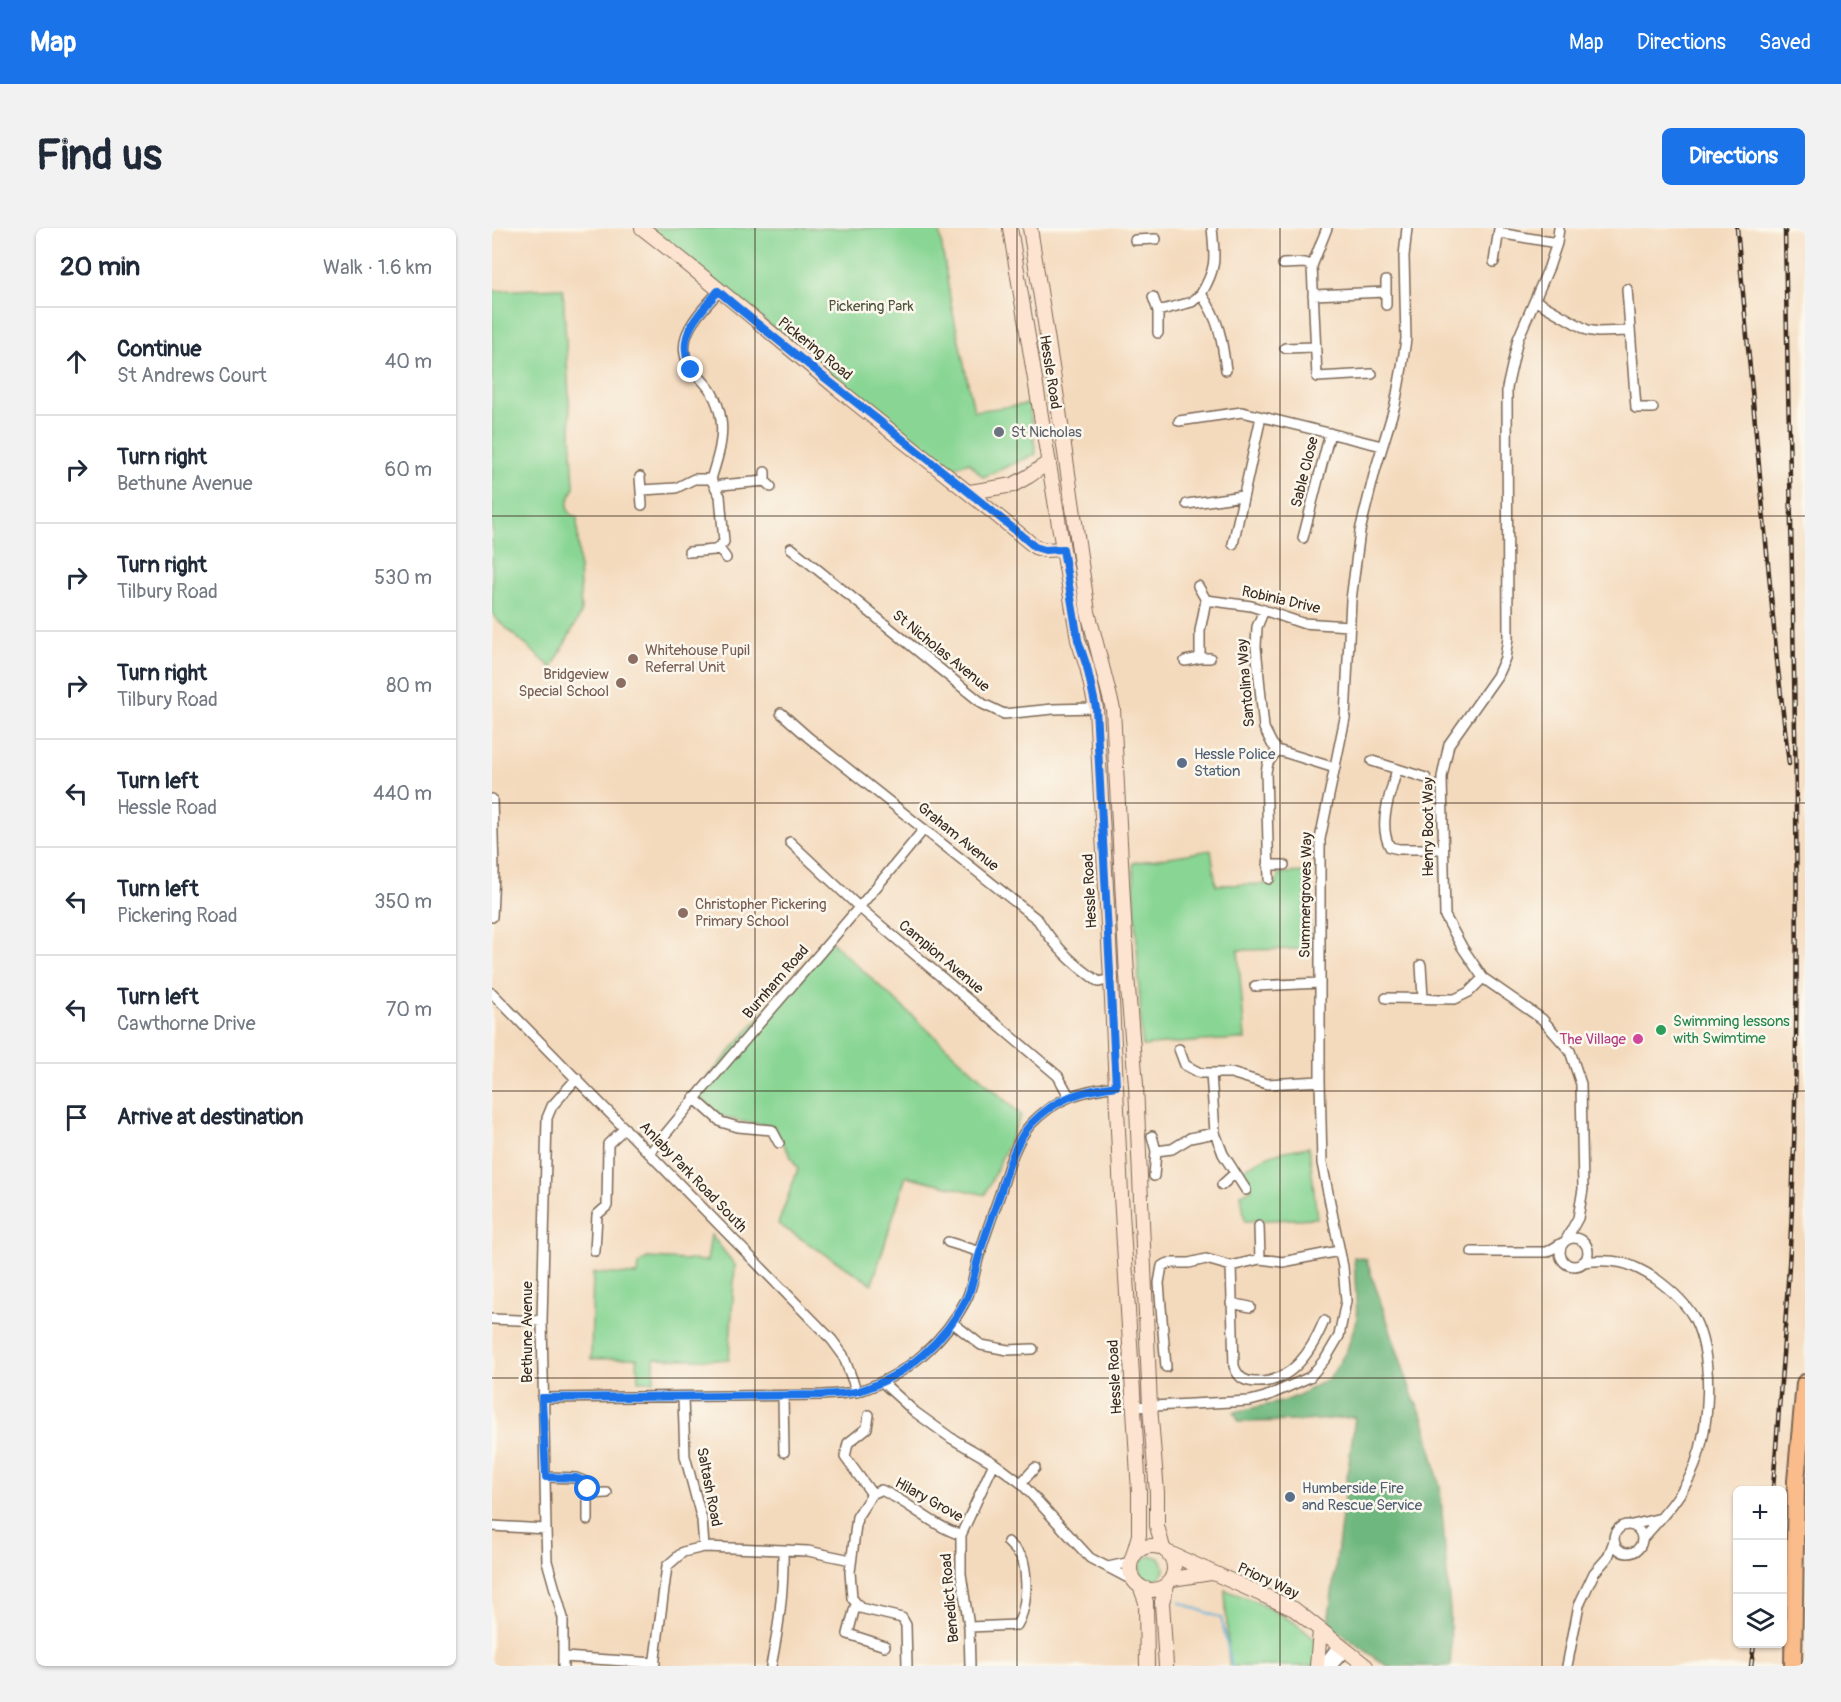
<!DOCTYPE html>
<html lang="en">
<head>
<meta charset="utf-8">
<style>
  :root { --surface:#fff; --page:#f2f2f3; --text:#1f2937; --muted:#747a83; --line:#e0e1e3; --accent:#1a73e8 }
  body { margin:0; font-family:Pangolin,sans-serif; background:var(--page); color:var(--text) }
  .controls { position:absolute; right:18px; bottom:18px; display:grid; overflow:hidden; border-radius:9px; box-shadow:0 2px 4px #0004 }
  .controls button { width:54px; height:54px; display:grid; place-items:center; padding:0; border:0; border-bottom:2px solid var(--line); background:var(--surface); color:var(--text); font:30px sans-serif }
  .stop { position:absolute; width:18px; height:18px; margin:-14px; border:4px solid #1a73e8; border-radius:50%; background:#fff }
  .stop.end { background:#1a73e8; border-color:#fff; box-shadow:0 2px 6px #0008 }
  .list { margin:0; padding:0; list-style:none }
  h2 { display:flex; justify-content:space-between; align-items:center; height:78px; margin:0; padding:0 24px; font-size:26px }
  h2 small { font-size:20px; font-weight:400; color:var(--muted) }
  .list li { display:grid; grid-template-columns:39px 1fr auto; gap:18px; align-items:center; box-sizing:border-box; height:108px; padding:0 24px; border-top:2px solid var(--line) }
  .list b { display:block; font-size:22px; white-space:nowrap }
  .list p { margin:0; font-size:20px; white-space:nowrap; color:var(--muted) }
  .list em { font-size:20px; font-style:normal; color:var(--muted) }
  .icon { flex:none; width:33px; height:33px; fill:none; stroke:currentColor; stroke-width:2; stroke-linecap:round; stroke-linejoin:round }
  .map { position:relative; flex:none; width:1313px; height:1438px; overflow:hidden; border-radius:9px }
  header { display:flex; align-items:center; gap:36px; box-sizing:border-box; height:84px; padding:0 30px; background:var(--accent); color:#fff }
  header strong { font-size:28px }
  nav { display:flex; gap:33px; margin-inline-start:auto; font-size:21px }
  .intro { display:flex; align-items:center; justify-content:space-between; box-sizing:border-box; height:144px; padding:0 36px }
  h1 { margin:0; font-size:42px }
  .button { padding:15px 27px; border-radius:9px; background:var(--accent); color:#fff; font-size:21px; font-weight:700 }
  main { display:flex; gap:36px; padding:0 36px }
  aside { flex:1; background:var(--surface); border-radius:9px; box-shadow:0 2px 4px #0004 }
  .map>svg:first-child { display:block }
  .green { fill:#89d694; stroke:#628059; stroke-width:1.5 }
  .forest { fill:#6eb77e; stroke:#54704e; stroke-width:1.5 }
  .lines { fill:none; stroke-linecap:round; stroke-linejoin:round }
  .stream { stroke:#5bb0d7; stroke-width:2 }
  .street-casing { stroke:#7c6856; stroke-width:12 }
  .secondary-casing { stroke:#7c6856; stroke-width:16 }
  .highway-casing { stroke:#7c6856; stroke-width:20 }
  .street { stroke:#fff; stroke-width:9 }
  .secondary { stroke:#fde4d1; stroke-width:14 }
  .highway { stroke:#fabc8b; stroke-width:16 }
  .rail-casing { stroke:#3b2a1e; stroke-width:4.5 }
  .rail { stroke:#fbf7ec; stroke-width:2; stroke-dasharray:7; stroke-linecap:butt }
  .route { stroke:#1a73e8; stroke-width:8 }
  .grid { fill:none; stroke:#3b2a1e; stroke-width:1.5; stroke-opacity:0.55 }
  .worship-dot { fill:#6b7280; stroke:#fbf7ec; stroke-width:2 }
  .education-dot { fill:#8d6e63; stroke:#fbf7ec; stroke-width:2 }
  .service-dot { fill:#5c6f8a; stroke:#fbf7ec; stroke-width:2 }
  .leisure-dot { fill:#2e9e5b; stroke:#fbf7ec; stroke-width:2 }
  .hotel-dot { fill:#d1479c; stroke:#fbf7ec; stroke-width:2 }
  .labels { text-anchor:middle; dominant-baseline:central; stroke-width:5; stroke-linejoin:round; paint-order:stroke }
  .park-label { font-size:15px; fill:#4e553c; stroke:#fbf7ec }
  .street-label { font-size:15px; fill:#3b2a1e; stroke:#fbf7ec }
  .worship-label { font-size:15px; fill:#5b616d; stroke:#fbf7ec; text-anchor:start }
  .education-label { font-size:15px; fill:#785e54; stroke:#fbf7ec; text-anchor:start }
  .service-label { font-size:15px; fill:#4e5e75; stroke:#fbf7ec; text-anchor:start }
  .leisure-label { font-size:15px; fill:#27864d; stroke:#fbf7ec; text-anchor:start }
  .hotel-label { font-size:15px; fill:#b23c85; stroke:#fbf7ec; text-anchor:end }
</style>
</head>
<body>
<header>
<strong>Map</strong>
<nav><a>Map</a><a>Directions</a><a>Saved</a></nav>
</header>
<div class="intro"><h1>Find us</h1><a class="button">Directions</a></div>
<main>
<aside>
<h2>20 min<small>Walk · 1.6 km</small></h2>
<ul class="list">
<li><svg class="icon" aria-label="ahead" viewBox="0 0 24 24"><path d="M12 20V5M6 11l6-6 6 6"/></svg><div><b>Continue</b><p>St Andrews Court</p></div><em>40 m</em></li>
<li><svg class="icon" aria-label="right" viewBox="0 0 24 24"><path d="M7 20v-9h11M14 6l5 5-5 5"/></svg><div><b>Turn right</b><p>Bethune Avenue</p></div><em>60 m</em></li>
<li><svg class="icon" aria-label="right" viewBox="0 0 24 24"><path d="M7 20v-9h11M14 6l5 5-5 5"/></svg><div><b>Turn right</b><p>Tilbury Road</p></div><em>530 m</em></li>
<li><svg class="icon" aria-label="right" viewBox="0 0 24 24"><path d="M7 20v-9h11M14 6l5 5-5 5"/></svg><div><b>Turn right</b><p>Tilbury Road</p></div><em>80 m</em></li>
<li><svg class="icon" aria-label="left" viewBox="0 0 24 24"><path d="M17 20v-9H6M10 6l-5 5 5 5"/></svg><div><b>Turn left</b><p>Hessle Road</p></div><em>440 m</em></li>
<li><svg class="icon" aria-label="left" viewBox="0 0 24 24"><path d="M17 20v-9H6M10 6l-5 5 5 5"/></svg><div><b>Turn left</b><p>Pickering Road</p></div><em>350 m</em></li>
<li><svg class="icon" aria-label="left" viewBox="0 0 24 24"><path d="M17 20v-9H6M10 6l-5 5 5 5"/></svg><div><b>Turn left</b><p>Cawthorne Drive</p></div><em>70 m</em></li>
<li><svg class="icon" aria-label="arrive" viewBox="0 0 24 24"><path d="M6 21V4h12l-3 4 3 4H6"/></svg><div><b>Arrive at destination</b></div></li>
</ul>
</aside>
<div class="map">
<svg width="1313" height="1438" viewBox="0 0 1313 1438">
  <rect width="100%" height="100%" fill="#fbf7ec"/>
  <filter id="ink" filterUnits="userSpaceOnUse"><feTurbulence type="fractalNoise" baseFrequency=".0167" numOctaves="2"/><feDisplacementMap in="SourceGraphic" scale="12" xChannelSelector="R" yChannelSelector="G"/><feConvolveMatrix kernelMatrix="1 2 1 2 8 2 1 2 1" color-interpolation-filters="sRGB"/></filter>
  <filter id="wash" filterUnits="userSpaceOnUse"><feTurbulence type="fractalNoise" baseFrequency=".008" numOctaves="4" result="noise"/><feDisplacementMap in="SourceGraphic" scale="24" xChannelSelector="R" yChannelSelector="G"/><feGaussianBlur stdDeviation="1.35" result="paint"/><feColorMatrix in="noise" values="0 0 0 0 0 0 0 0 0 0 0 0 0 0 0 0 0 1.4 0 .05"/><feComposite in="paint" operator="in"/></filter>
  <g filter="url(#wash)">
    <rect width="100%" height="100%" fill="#f4dabd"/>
    <path class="green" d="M158,0H447L459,76L482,183L537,176L544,226L491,249L477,234L461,240L438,227Z
      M68,60L71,61L82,259C78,270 69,284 85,289L89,385L60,440L3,390L0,384V63Z
      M719,622L724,657L784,656L787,645L818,644V721L746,722L753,811C718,812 685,815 650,818L641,635Z
      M335,710L529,887L493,967L414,948L380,1056L286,996L306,941L281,898L247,893L229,888L203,865Z
      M817,919L825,990L753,993L749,966L760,961L749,943C775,926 787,923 817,919Z
      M219,1007L243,1037L237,1132L162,1130V1153H146L145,1130L99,1131L101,1045L145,1047L146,1037L155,1030L215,1033Z
      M648 1340a12 12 0 1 1 24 0a12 12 0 1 1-24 0Z
      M733,1362L763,1373L803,1395L829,1416V1438H737Z"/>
    <path class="forest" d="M862,1029L874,1031L921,1169L932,1191L948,1259L958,1383L959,1438H895L836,1396L863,1189L812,1193L747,1194L742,1184L793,1173L807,1167L838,1150L855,1122L865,1090Z"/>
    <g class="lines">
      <path class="stream" d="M687,1374L729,1390L740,1438"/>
    </g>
  </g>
  <g filter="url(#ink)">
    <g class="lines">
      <g class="street-casing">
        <path id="street" d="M720,0C723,30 725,40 709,66C727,91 730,111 734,142
          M835,0L820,38L825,149L880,146
          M1067,0L1065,15L1057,39L1026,111L1015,160L1016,410L1013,430L1005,448L957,516L950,549L953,688L970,719L991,750L1050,791L1078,823L1089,856L1091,961L1086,990L1074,1012
          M1007,5L1065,15
          M643,12L664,11
          M1002,34L1007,1
          M791,36L813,35L820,38
          M894,53V77
          M1135,61L1144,180H1161
          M821,67L894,64
          M661,69L666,83V105
          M1044,73L1095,102L1106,104L1138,103
          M666,83L700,74L709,66
          M793,120L823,119
          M687,193L750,184L890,218
          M273,244V253L279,259
          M148,249L150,277
          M224,260L229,257L273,253
          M150,262L184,260L202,251H219
          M695,276L750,268
          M811,310L838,205
          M741,316L769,189
          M226,319L234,330
          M299,320L491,476L512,486L561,481L604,480
          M197,324L223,322L232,314L228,268L219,251C225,232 232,212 229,192C228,184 224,172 220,165C210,146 186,139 194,109C199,92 216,76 227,63
          M706,358L714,372
          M772,382L765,399L764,419L772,500L780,516L785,522L776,535L774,544L777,651
          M708,430V403L714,372L759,378L810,395L857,398
          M693,433L708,430H718
          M289,485L316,509L546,692C563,719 581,736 607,754L619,751
          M785,522L843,540
          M880,533L934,550
          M905,541C899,565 885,596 898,619L907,621H951
          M0,571L2,644L0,689
          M298,614L368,680L566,848L577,868
          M776,637H792
          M929,737L931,770
          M763,758L828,755
          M0,765L340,1112L351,1127L365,1164
          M894,770L963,771L977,764L991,750
          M687,821L693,837L708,845H739L775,856L828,853
          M719,845L723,905L731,926L754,962
          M202,870L229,894L246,899L280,902L287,915
          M660,908L664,923L662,948
          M664,923L680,921L698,910L723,905
          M158,925C247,815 343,712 432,601
          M730,957L743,945
          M767,998L768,1031
          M1068 1024a14 14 0 1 1 28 0a14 14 0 1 1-28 0Z
          M456,1014L489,1024
          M103,1023L105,987L115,978L116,916L133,900
          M980,1024H1055L1070,1015
          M1091,1034C1122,1030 1138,1034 1164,1051C1179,1062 1193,1074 1202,1090C1222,1129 1218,1196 1203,1237C1192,1266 1171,1288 1151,1310
          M739,1038L742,1138C746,1149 751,1153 763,1154C800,1156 820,1122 832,1093
          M739,1075L758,1079
          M0,1091L50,1093
          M461,1095L489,1117L516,1122L541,1121
          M674,1139L667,1055L670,1038L677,1035H697L714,1031L739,1038L768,1031L791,1034L847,1023
          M390,1154L423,1184L459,1210L502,1235L529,1255L598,1330L642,1353
          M291,1168L292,1224
          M50,1170L331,1167C343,1166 356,1166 367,1163C414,1148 453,1113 475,1070C480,1059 482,1047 485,1035C491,1012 500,989 508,966C515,943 523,913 539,896C565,869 589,863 624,858
          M191,1170L193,1228L210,1292L212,1319
          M641,1179L758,1173L773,1169L818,1149L834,1130L847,1108L854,1073L851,1039L830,935L828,853V611L853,490L859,372L868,303L883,243L903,177L910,139L914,111L912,28L915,0
          M377,1187L375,1200L356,1215L353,1229L380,1266L389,1262C417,1274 439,1297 469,1307
          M54,1249L84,1250L94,1254L96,1261V1292
          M529,1255L543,1240
          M96,1266L115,1265
          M380,1266L365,1289L358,1344L360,1370L368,1380L410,1390L414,1397L415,1438
          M1122 1311a14 14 0 1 1 28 0a14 14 0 1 1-28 0Z
          M1140,1297L1169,1290
          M0,1298L54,1301
          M291,1322L316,1323L359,1332
          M616,1339L639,1334
          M364,1375L356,1406L393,1418
          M477,1399L525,1397C535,1381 536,1351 531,1332C529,1326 520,1319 516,1314
          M72,1429L163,1435
          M71,1438V1390L55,1333L54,1301L50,1093L55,890L60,878L85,850
          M162,1438L175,1338L191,1324L212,1319L291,1322C292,1362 287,1399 279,1438
          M478,1438L477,1399L469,1346V1307L502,1235
          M830,1438L846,1417
          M840,1438L853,1423
          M1075,1438L1087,1377L1102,1345L1116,1329L1122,1313"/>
      </g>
      <g class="secondary-casing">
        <path id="secondary" d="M150,0C216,51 280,106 344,159C410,213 478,264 543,319L553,322L571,321
          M518,0L586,412L595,439L604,480L619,751L629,967L647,1264V1307L640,1331
          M538,0L567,183L596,384L621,481L635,748L644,857L658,1178L665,1265V1298L671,1320
          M478,264L521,257L537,248L557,234
          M638 1340a22 22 0 1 1 44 0a22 22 0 1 1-44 0Z
          M677,1325L802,1381L874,1438
          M680,1351L719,1345
          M648,1358L654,1374L655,1438
          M674,1438L670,1374L675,1357
          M825,1438L828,1402"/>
      </g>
      <g class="highway-casing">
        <path id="highway" d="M1301,1438L1304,1253L1313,1155"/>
      </g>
      <use href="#street" class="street"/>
      <use href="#secondary" class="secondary"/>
      <use href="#highway" class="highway"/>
      <g class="rail-casing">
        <path id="rail" d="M1245,0L1285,433L1297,536
          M1281,1262C1288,1159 1298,1056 1301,952C1311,635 1298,317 1293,0
          M1259,1438L1262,1416"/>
      </g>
      <use href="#rail" class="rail"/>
    </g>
  </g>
  <g class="lines" filter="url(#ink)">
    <path class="route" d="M96,1261L94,1254L84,1250L54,1249L50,1170L331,1167C343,1166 356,1166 367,1163C414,1148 453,1113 475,1070C480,1059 482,1047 485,1035C491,1012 500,989 508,966C515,943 523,913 539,896C565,869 589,863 624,858L604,480L595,439L586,412L571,321L553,322L543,319C440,231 330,151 226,63C213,80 190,100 194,124C194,130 197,136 199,142"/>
  </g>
  <path class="grid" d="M263,0V1438M525,0V1438M788,0V1438M1050,0V1438M0,288H1313M0,575H1313M0,863H1313M0,1150H1313"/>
  <circle class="worship-dot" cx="507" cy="204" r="6"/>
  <g class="education-dot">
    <circle cx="141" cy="431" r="6"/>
    <circle cx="129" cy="455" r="6"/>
    <circle cx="191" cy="685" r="6"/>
  </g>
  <g class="service-dot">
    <circle cx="690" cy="535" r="6"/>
    <circle cx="798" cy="1269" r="6"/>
  </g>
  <circle class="leisure-dot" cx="1169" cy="802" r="6"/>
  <circle class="hotel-dot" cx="1146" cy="811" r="6"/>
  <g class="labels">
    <g class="park-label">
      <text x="379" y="78">Pickering Park</text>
    </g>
    <g class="street-label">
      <text transform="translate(323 121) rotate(39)">Pickering Road</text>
      <text transform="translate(558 144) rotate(81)">Hessle Road</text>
      <text transform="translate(813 244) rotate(-76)">Sable Close</text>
      <text transform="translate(789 372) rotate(13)">Robinia Drive</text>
      <text transform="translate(449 423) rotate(39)">St Nicholas Avenue</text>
      <text transform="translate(754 455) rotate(-95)">Santolina Way</text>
      <text transform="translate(936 599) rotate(-90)">Henry Boot Way</text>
      <text transform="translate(466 609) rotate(39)">Graham Avenue</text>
      <text transform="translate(598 663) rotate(-93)">Hessle Road</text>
      <text transform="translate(814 667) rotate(-89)">Summergroves Way</text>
      <text transform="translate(449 729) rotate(40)">Campion Avenue</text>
      <text transform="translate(284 754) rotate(-49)">Burnham Road</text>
      <text transform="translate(201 949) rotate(46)">Anlaby Park Road South</text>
      <text transform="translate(35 1104) rotate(-90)">Bethune Avenue</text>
      <text transform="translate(623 1149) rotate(-93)">Hessle Road</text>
      <text transform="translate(217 1259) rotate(79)">Saltash Road</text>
      <text transform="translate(437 1272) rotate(29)">Hilary Grove</text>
      <text transform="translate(776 1353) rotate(25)">Priory Way</text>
      <text transform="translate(458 1370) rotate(-95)">Benedict Road</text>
    </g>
    <g class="worship-label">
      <text x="519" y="204">St Nicholas</text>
    </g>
    <g class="education-label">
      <text x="153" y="422">Whitehouse Pupil<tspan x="153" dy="17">Referral Unit</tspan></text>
      <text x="117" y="446" text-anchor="end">Bridgeview<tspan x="117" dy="17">Special School</tspan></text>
      <text x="203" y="676">Christopher Pickering<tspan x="203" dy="17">Primary School</tspan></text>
    </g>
    <g class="service-label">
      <text x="702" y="526">Hessle Police<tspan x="702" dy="17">Station</tspan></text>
      <text x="810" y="1260">Humberside Fire<tspan x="810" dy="17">and Rescue Service</tspan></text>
    </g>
    <g class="leisure-label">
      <text x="1181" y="793">Swimming lessons<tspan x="1181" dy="17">with Swimtime</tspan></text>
    </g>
    <g class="hotel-label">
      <text x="1134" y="811">The Village</text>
    </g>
  </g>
</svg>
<div class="controls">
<button>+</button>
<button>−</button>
<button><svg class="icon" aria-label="layers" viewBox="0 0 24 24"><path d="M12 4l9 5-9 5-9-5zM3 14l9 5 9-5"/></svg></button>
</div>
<div class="stop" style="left:96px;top:1261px"></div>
<div class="stop end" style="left:199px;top:142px"></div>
</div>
</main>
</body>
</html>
